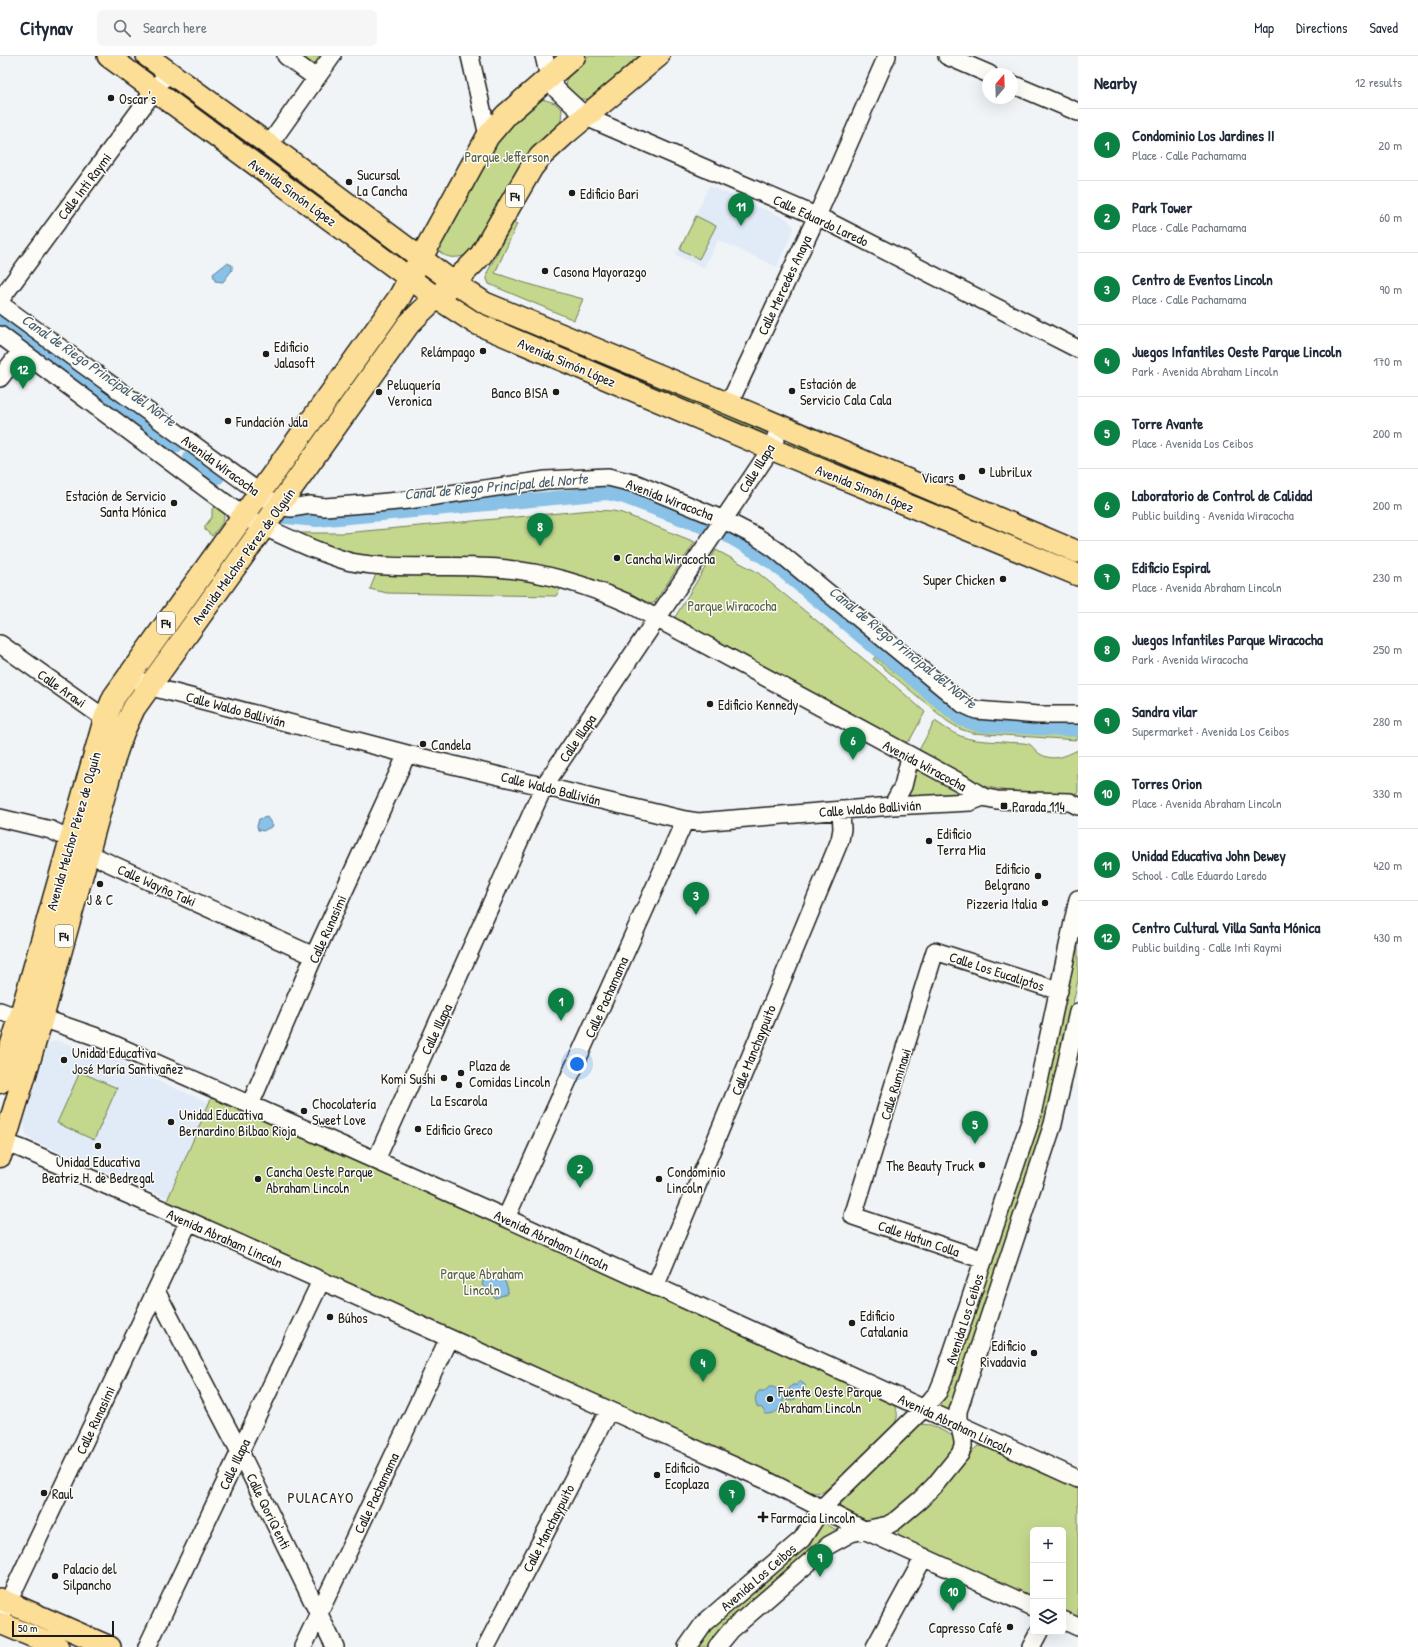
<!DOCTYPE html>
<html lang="en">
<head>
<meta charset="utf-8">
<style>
  :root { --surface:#fff; --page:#f6f6f7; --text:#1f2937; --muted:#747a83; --line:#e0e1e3; --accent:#0b8043 }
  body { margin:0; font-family:"Patrick Hand",sans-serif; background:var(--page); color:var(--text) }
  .controls { position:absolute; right:12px; bottom:12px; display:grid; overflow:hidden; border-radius:6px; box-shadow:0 4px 16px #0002 }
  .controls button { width:36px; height:36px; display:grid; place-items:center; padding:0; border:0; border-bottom:1px solid var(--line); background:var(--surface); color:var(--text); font:20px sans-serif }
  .compass { position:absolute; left:982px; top:12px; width:36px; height:36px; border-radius:50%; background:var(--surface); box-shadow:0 4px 16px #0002; rotate:19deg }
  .scale { position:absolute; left:12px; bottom:10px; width:102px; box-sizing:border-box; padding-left:4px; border:2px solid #1c1c1c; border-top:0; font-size:11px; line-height:14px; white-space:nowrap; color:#1c1c1c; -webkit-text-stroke:3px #fdfcf7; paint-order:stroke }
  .you { position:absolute; left:577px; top:1008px; width:14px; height:14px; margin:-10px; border:3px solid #fff; border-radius:50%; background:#1a73e8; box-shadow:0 0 0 6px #1a73e833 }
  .badge { display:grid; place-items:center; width:26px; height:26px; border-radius:50%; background:var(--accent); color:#fff; font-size:13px; font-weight:700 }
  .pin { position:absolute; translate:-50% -33px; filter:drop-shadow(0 1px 2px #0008) }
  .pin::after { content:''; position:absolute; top:21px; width:14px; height:12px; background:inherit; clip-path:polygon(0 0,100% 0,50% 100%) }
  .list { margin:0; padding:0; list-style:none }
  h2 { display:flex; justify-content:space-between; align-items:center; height:52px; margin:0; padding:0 16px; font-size:17px }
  h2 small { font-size:13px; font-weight:400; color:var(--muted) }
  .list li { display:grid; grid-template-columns:26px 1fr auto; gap:12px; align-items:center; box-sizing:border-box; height:72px; padding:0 16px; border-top:1px solid var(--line) }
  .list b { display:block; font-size:15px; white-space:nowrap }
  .list p { margin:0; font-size:13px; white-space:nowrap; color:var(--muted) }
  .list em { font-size:13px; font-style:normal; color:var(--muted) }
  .icon { flex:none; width:22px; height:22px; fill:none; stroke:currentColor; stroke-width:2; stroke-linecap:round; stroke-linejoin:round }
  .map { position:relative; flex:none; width:1078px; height:1591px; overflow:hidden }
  header { display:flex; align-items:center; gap:24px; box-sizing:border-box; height:56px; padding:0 20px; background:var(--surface); border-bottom:1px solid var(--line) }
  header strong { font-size:19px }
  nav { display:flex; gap:22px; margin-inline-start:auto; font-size:14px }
  .search { width:280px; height:36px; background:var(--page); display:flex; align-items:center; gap:10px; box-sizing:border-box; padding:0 14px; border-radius:6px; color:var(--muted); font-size:15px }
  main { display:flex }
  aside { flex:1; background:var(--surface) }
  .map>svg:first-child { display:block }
  .built { fill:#e1eaf7 }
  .green { fill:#c4d88d; stroke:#707a54 }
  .water { fill:#89c1e7; stroke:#5d7f96 }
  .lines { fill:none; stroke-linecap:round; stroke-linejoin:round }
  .canal { stroke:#89c1e7; stroke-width:14 }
  .minor-casing { stroke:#1c1c1c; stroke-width:20 }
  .major-casing { stroke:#1c1c1c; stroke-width:24 }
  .highway-casing { stroke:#1c1c1c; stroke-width:25 }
  .minor { stroke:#fdfcf7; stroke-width:17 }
  .major { stroke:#fcde96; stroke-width:21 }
  .highway { stroke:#fcde96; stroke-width:22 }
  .poi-dot { fill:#1c1c1c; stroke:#fdfcf7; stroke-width:1.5 }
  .labels { text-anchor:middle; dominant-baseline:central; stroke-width:3; stroke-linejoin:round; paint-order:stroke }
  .shield { fill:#fdfcf7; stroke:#605f5e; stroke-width:1 }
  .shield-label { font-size:13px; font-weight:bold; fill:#1c1c1c }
  .poi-label { font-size:14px; fill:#1c1c1c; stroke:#fdfcf7; text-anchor:start }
  .park-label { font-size:14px; fill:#575e44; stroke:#fdfcf7 }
  .street-label { font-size:14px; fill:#1c1c1c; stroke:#fdfcf7 }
  .water-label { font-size:15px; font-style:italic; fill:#485e6d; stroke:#fdfcf7 }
  .neighbourhood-label { font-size:15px; letter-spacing:1px; fill:#1c1c1c; stroke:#fdfcf7 }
</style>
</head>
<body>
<header>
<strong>Citynav</strong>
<div class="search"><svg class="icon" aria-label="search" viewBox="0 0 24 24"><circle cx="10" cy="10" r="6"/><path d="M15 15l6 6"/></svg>Search here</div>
<nav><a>Map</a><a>Directions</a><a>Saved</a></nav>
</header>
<main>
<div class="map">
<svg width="1078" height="1591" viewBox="0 0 1078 1591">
  <rect width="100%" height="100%" fill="#f0f4f7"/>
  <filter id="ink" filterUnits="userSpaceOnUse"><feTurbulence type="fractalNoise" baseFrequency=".025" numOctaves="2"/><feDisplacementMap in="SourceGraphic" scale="8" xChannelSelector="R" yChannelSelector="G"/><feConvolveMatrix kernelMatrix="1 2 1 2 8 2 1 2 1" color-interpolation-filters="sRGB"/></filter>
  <g filter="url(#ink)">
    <path class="built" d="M709,130L787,163L794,172L777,211L718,184L704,212L676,199Z
      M56,984L85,994L93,993L124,1006L127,1012L210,1047L168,1142L32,1084L26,1078L24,1067L47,992L49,988Z"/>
    <path class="green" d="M297,0H328L316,13Z
      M588,0H644L594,42C579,47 561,37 568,20C572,12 582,6 588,0Z
      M175,28L408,199L402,206L169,35Z
      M542,43L555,47L562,54L561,64L559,69L533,94L470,197C459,203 444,204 437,192L497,83L535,45Z
      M696,160L716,170L699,203L680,193Z
      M513,166L517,168L495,217L525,227L583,243L574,264L489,228L487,223V217Z
      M406,245L411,248L284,426L280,422Z
      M463,245L765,374V377L763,379L478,261L461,246Z
      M792,385L1065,501L1064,504L788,389L789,386Z
      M217,447C230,463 223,465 212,480L205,474V470L212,461V453Z
      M592,454L613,455L622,457L695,486L654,547L646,549L475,503L381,501L353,498L332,492L295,477H344Z
      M716,494L757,516L877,614L925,656L910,684L904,687L678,569L675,561Z
      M447,516L512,520L535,524L561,532L556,540L387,537L370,533L376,518Z
      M884,589L958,649L1078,666V670L976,664L965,661L881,593Z
      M875,601L949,660L961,668L973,672L1078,677V684L972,677L960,673L947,665L873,603Z
      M935,665C963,685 970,684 1004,686C1011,687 1022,686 1029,688C1033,690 1036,696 1040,698C1054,706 1065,700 1078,694V737L1071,740L1012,736L978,729L920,698L919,694Z
      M915,710L961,736L959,739L907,743L904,740Z
      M1078,877V924L1048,1064L951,1355L937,1349Z
      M80,1016L117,1032L94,1084L57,1067Z
      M213,1038L893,1348C896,1352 898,1356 897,1362C891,1382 844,1418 827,1433L823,1436L814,1437L166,1147Z
      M920,1368L931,1369L953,1380L955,1383C955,1387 956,1389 954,1392C946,1410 892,1465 873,1466C865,1466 847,1455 839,1451L840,1444Z
      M978,1390L987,1391L1078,1430V1564L1063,1557V1474H1033V1543L900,1483L898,1479V1472L951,1422L972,1395Z
      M823,1466L838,1475L716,1580L707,1591H694C727,1548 775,1514 816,1479Z"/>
    <path class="water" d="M227,207L232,209V214L223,226L215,225L213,218Z
      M267,761L273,770L263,775L258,774L257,770L259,763Z
      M484,1223L505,1225L508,1234L507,1238L495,1242L482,1229Z
      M800,1325L805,1329C805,1339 796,1344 787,1345C787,1338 787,1335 792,1329H797Z
      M769,1331H773L785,1337C784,1347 779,1359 766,1358L762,1352L757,1351C755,1345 754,1340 759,1335H765Z"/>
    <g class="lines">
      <path class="canal" d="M1,266L176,390
        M190,401L218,421
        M285,461L317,464L607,437L624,441L704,471
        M726,479L754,495L774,508L961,663L979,669L1078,674"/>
      <g class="minor-casing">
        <path id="minor" d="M286,0L316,22
          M470,0L488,80
          M544,0L549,21L557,34L586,61L823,163L1078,293
          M947,0L989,18
          M1012,28L1078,56
          M269,89L332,0
          M0,244L168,16
          M0,248L278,450L291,452L310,449L325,451L377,447L408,444L546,424L608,421L637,428L724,464L757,481L775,493L963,648L976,654L1038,659H1078
          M0,279L243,460C265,472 288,482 311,492C324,497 338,503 351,506C394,514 436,509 478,511C531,512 583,527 630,548L961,727L983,741L997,744L1070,746L1078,750
          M0,322L21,295
          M729,348L817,160L887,0
          M0,588L114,669
          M141,625L148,630L407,698L685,764L698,766L892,750L970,746L983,741
          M892,750L903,730L910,701
          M0,762L51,774L70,783L87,797L314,900
          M0,955L8,958L42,962L97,981L506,1162L1078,1423
          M250,1049L314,900L407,698
          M0,1087H5L20,1092L189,1165L609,1354L768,1425L866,1475L1033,1551
          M376,1104L544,730L771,393L780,371
          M506,1162L685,764
          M984,1204L853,1160L935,895L1059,935
          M655,1231L840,784L842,773L841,754
          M156,1235L240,1396L335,1591
          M0,1563L189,1165
          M1063,1564L1078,1571
          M147,1591L321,1225
          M303,1591L449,1282
          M486,1591L609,1354
          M687,1591L704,1567L802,1483L822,1452L924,1352L938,1336L943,1324L1031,1063L1078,843
          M717,1591L731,1574L829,1489L851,1477L888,1469L895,1465L920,1444L934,1430L960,1398L963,1391V1385L958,1362V1355L1053,1068L1078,956
          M875,1591L924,1501
          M1031,1591L1039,1576"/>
      </g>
      <g class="major-casing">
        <path id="major" d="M108,0L435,241L475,267L771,393L1078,519
          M147,0L269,89L453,226L485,247L729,348L1078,496
          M0,1543L110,1591
          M0,1567L58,1591"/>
      </g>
      <g class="highway-casing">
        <path id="highway" d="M0,1026L21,959L105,663L114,641L399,242L488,80L506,59L574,0
          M0,1100L42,962L115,699L123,676L134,652L408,269C431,244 458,225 481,199L532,111L541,100L565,78L658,0"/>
      </g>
      <use href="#minor" class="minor"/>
      <use href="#major" class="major"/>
      <use href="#highway" class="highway"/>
    </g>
  </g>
  <g class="poi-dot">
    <circle cx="111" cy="42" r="4"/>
    <circle cx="349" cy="126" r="4"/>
    <circle cx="572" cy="137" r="4"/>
    <circle cx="545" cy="215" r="4"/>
    <circle cx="483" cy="295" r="4"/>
    <circle cx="266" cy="298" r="4"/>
    <circle cx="792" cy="335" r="4"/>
    <circle cx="379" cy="336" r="4"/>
    <circle cx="556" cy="336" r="4"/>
    <circle cx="228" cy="365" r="4"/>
    <circle cx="982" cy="415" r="4"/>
    <circle cx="962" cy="421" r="4"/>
    <circle cx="174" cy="447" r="4"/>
    <circle cx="617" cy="502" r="4"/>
    <circle cx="1003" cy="523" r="4"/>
    <circle cx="710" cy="648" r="4"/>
    <circle cx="423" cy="688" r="4"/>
    <rect x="1000" y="746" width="8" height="8" rx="2"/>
    <circle cx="929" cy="785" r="4"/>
    <circle cx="1038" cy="820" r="4"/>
    <circle cx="100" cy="828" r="4"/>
    <circle cx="1045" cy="847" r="4"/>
    <circle cx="64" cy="1004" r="4"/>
    <circle cx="461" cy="1017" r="4"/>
    <circle cx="444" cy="1022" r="4"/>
    <circle cx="459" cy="1029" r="4"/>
    <circle cx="304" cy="1055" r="4"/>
    <circle cx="171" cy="1066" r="4"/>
    <circle cx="418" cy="1073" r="4"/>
    <circle cx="98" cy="1090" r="4"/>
    <circle cx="982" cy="1109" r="4"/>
    <circle cx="258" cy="1123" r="4"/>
    <circle cx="659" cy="1123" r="4"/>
    <circle cx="330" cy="1261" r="4"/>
    <circle cx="852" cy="1267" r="4"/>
    <circle cx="1034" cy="1297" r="4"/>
    <circle cx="770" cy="1343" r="4"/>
    <circle cx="657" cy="1419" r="4"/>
    <circle cx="44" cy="1437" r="4"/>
    <path d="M761 1455h4v4h4v4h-4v4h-4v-4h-4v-4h4z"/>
    <circle cx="55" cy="1520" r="4"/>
    <circle cx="1010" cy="1571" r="4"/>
  </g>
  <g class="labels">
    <g class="shield">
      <rect x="506" y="129" width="18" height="22" rx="3"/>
      <rect x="157" y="556" width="18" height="22" rx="3"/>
      <rect x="55" y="869" width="18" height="22" rx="3"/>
    </g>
    <g class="shield-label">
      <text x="515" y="140">F4</text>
      <text x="166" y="567">F4</text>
      <text x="64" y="880">F4</text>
    </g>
    <g class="poi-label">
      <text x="119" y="42">Oscar's</text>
      <text x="357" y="118">Sucursal<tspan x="357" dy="16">La Cancha</tspan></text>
      <text x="580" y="137">Edificio Bari</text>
      <text x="553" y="215">Casona Mayorazgo</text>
      <text x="274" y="290">Edificio<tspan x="274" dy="16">Jalasoft</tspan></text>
      <text x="475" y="295" text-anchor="end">Relámpago</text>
      <text x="800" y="327">Estación de<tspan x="800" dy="16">Servicio Cala Cala</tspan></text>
      <text x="387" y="328">Peluquería<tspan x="387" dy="16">Veronica</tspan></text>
      <text x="548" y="336" text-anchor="end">Banco BISA</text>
      <text x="236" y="365">Fundación Jala</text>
      <text x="990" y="415">LubriLux</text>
      <text x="954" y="421" text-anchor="end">Vicars</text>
      <text x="166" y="439" text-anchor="end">Estación de Servicio<tspan x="166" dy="16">Santa Mónica</tspan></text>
      <text x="625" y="502">Cancha Wiracocha</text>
      <text x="995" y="523" text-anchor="end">Super Chicken</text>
      <text x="718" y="648">Edificio Kennedy</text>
      <text x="431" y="688">Candela</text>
      <text x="1012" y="750">Parada 114</text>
      <text x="937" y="777">Edificio<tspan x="937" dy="16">Terra Mia</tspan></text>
      <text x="1030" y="812" text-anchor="end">Edificio<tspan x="1030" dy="16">Belgrano</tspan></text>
      <text x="100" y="843" text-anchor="middle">J &amp; C</text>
      <text x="1037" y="847" text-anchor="end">Pizzeria Italia</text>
      <text x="72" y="996">Unidad Educativa<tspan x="72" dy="16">José María Santivañez</tspan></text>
      <text x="469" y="1009">Plaza de<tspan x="469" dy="16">Comidas Lincoln</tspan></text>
      <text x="436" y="1022" text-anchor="end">Komi Sushi</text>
      <text x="459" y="1044" text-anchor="middle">La Escarola</text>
      <text x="312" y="1047">Chocolatería<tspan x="312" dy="16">Sweet Love</tspan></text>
      <text x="179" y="1058">Unidad Educativa<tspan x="179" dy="16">Bernardino Bilbao Rioja</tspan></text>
      <text x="426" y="1073">Edificio Greco</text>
      <text x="98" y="1105" text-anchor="middle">Unidad Educativa<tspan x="98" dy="16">Beatriz H. de Bedregal</tspan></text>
      <text x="974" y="1109" text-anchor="end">The Beauty Truck</text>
      <text x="266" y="1115">Cancha Oeste Parque<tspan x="266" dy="16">Abraham Lincoln</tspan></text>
      <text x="667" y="1115">Condominio<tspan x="667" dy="16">Lincoln</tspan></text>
      <text x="860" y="1259">Edificio<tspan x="860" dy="16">Catalania</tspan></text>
      <text x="338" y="1261">Búhos</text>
      <text x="1026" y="1289" text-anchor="end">Edificio<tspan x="1026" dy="16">Rivadavia</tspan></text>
      <text x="778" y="1335">Fuente Oeste Parque<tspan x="778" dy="16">Abraham Lincoln</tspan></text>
      <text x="665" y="1411">Edificio<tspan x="665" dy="16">Ecoplaza</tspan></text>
      <text x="52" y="1437">Raul</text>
      <text x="771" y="1461">Farmacia Lincoln</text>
      <text x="63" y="1512">Palacio del<tspan x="63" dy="16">Silpancho</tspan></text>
      <text x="1002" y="1571" text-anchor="end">Capresso Café</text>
    </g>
    <g class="park-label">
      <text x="507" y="100">Parque Jefferson</text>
      <text x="732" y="549">Parque Wiracocha</text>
      <text x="482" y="1217">Parque Abraham<tspan x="482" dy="16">Lincoln</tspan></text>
    </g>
    <g class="street-label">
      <text transform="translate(84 130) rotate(-53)">Calle Inti Raymi</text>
      <text transform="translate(293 136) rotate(36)">Avenida Simón López</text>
      <text transform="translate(821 164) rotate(25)">Calle Eduardo Laredo</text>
      <text transform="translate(784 229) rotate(-65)">Calle Mercedes Anaya</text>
      <text transform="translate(567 306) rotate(23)">Avenida Simón López</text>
      <text transform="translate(221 409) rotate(36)">Avenida Wiracocha</text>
      <text transform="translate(756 412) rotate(-58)">Calle Illapa</text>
      <text transform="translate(865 432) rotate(22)">Avenida Simón López</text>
      <text transform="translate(670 443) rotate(21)">Avenida Wiracocha</text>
      <text transform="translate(243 500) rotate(-54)">Avenida Melchor Pérez de Olguín</text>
      <text transform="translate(62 632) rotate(35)">Calle Arawi</text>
      <text transform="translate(236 653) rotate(15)">Calle Waldo Ballivián</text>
      <text transform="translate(577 682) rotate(-56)">Calle Illapa</text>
      <text transform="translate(925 709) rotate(28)">Avenida Wiracocha</text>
      <text transform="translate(551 732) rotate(14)">Calle Waldo Ballivián</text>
      <text transform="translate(870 752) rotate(-4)">Calle Waldo Ballivián</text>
      <text transform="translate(73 775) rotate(-74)">Avenida Melchor Pérez de Olguín</text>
      <text transform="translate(157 829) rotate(24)">Calle Wayño Taki</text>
      <text transform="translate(327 873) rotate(-66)">Calle Runasimi</text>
      <text transform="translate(997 915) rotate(18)">Calle Los Eucaliptos</text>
      <text transform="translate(606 941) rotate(-66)">Calle Pachamama</text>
      <text transform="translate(436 973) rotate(-65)">Calle Illapa</text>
      <text transform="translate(753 994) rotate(-68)">Calle Manchaypuito</text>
      <text transform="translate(895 1028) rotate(-73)">Calle Ruminawi</text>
      <text transform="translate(225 1182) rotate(24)">Avenida Abraham Lincoln</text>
      <text transform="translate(919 1182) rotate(19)">Calle Hatun Colla</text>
      <text transform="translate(552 1184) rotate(25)">Avenida Abraham Lincoln</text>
      <text transform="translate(964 1263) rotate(-72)">Avenida Los Ceibos</text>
      <text transform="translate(95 1364) rotate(-65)">Calle Runasimi</text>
      <text transform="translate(956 1368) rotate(25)">Avenida Abraham Lincoln</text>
      <text transform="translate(234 1408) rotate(-65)">Calle Illapa</text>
      <text transform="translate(376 1437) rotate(-65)">Calle Pachamama</text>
      <text transform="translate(269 1455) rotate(64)">Calle QoriQ'enti</text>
      <text transform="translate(548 1472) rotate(-63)">Calle Manchaypuito</text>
      <text transform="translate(758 1521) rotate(-41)">Avenida Los Ceibos</text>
    </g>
    <g class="water-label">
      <text transform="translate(99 314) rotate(35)">Canal de Riego Principal del Norte</text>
      <text transform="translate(496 430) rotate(-5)">Canal de Riego Principal del Norte</text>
      <text transform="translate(903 591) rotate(39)">Canal de Riego Principal del Norte</text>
    </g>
    <g class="neighbourhood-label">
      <text x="321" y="1441">PULACAYO</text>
    </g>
  </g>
</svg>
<div class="controls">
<button>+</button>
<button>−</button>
<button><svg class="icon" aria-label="layers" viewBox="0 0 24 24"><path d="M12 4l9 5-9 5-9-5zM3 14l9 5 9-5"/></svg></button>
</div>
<svg class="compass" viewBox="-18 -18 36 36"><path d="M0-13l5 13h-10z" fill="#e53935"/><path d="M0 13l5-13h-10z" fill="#747a83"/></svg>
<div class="scale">50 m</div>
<div class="you"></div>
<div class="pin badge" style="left:561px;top:965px">1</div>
<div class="pin badge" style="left:580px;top:1132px">2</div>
<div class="pin badge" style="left:696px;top:859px">3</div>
<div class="pin badge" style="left:703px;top:1326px">4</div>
<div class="pin badge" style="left:975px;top:1088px">5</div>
<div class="pin badge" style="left:853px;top:704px">6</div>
<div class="pin badge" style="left:732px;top:1457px">7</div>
<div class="pin badge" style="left:540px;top:490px">8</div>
<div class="pin badge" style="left:820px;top:1521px">9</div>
<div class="pin badge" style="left:953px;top:1555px">10</div>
<div class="pin badge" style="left:741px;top:170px">11</div>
<div class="pin badge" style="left:23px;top:333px">12</div>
</div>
<aside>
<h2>Nearby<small>12 results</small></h2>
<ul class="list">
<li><span class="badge">1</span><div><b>Condominio Los Jardines II</b><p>Place · Calle Pachamama</p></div><em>20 m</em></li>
<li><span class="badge">2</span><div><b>Park Tower</b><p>Place · Calle Pachamama</p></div><em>60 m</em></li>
<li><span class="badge">3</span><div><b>Centro de Eventos Lincoln</b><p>Place · Calle Pachamama</p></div><em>90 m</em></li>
<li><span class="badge">4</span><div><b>Juegos Infantiles Oeste Parque Lincoln</b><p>Park · Avenida Abraham Lincoln</p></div><em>170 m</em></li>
<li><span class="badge">5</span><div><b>Torre Avante</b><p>Place · Avenida Los Ceibos</p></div><em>200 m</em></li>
<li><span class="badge">6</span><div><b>Laboratorio de Control de Calidad</b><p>Public building · Avenida Wiracocha</p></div><em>200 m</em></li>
<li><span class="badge">7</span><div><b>Edificio Espiral</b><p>Place · Avenida Abraham Lincoln</p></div><em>230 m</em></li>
<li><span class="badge">8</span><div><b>Juegos Infantiles Parque Wiracocha</b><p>Park · Avenida Wiracocha</p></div><em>250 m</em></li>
<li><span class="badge">9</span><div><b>Sandra vilar</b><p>Supermarket · Avenida Los Ceibos</p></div><em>280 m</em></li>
<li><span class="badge">10</span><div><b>Torres Orion</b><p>Place · Avenida Abraham Lincoln</p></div><em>330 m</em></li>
<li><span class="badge">11</span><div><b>Unidad Educativa John Dewey</b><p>School · Calle Eduardo Laredo</p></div><em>420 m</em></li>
<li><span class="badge">12</span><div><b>Centro Cultural Villa Santa Mónica</b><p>Public building · Calle Inti Raymi</p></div><em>430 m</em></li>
</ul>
</aside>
</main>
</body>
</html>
